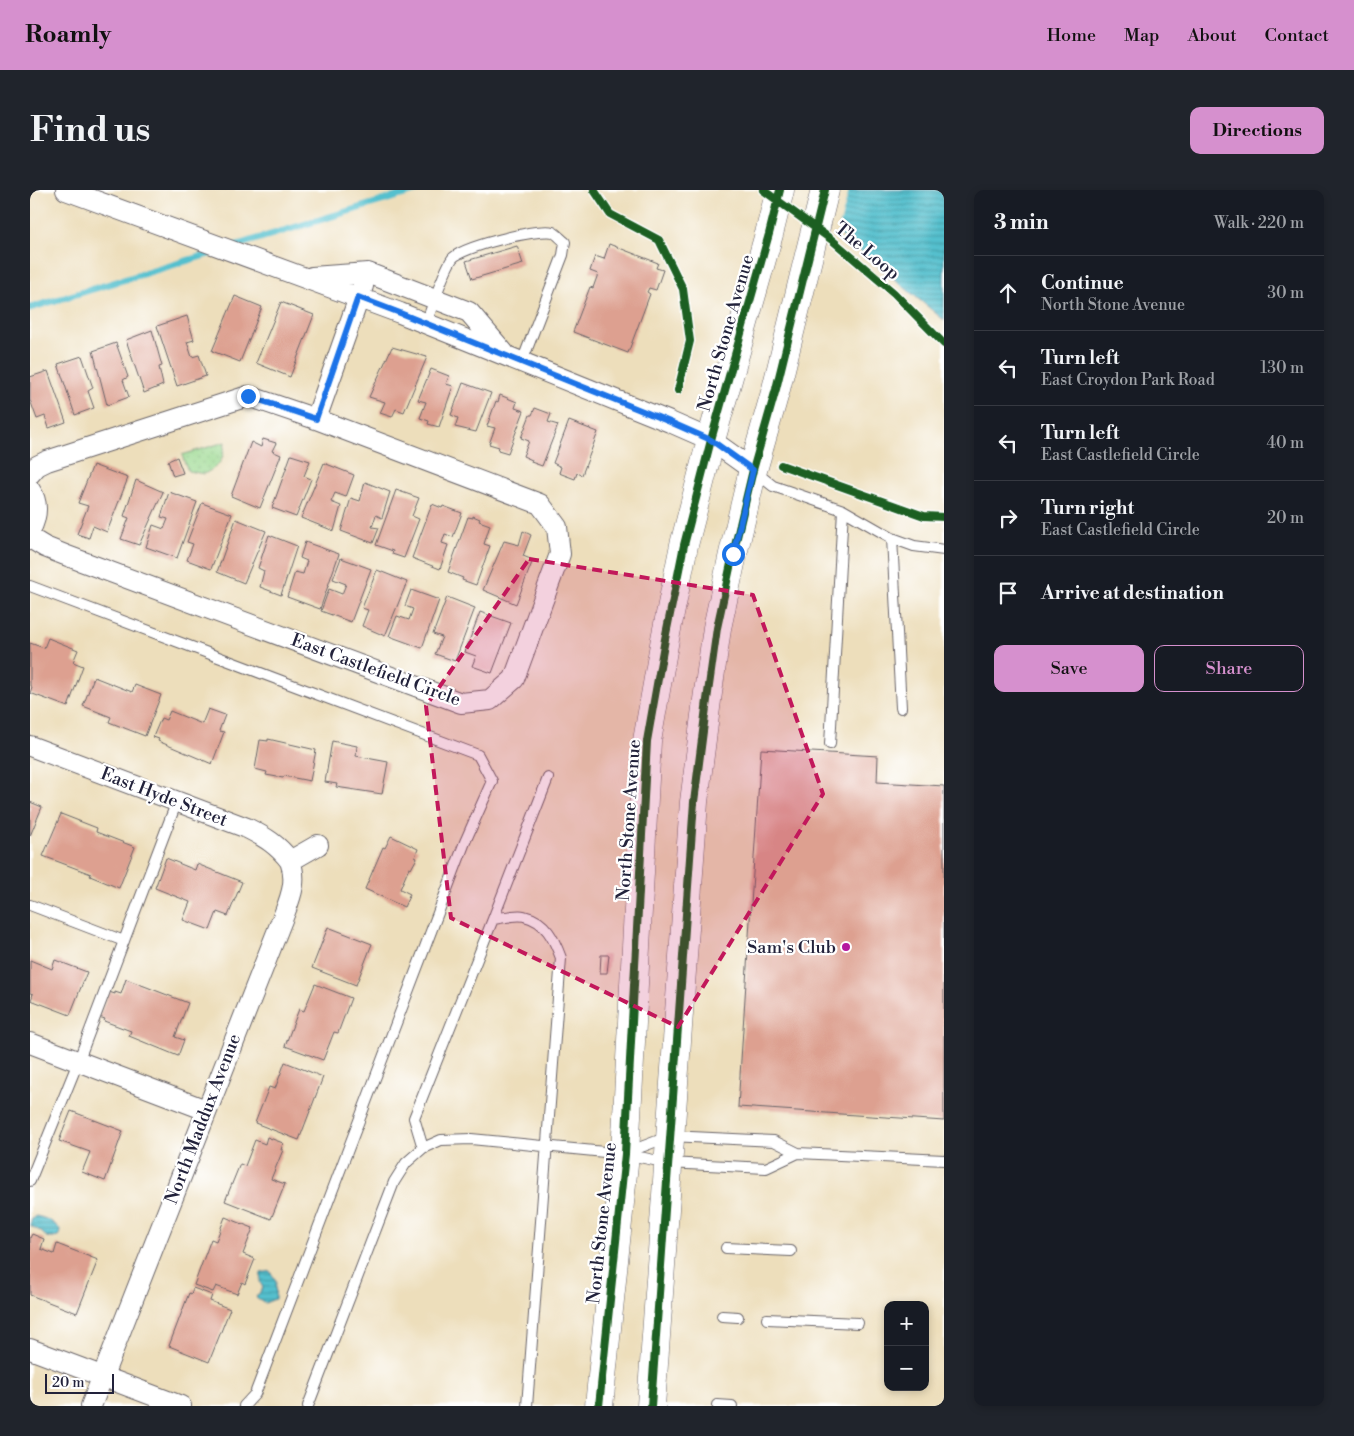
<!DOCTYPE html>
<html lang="en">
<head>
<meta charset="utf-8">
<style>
  :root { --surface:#171b24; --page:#20242c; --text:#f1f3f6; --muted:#9ea1a6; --line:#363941; --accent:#d690ce }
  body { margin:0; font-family:"Libre Bodoni",serif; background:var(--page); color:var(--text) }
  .controls { position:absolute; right:15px; bottom:15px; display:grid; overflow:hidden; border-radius:10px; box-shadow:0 2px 8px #0003 }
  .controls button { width:45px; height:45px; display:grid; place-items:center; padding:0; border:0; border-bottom:1px solid var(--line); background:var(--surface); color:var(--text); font:25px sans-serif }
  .scale { position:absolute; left:15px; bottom:12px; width:69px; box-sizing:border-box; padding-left:5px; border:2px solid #22223b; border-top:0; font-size:14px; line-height:18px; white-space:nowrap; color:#22223b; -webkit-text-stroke:4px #fff; paint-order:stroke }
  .stop { position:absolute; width:15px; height:15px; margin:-11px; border:4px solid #1a73e8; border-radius:50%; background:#fff }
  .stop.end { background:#1a73e8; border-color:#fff; box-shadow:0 1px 5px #0008 }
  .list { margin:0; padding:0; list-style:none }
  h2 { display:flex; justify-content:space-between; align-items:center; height:65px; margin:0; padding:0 20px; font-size:21px }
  h2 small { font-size:16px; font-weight:400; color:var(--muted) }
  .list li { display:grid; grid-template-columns:32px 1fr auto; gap:15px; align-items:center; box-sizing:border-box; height:75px; padding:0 20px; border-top:1px solid var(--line) }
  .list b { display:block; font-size:19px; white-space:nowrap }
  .list p { margin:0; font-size:16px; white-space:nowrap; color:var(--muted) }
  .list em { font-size:16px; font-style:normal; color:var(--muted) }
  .actions { display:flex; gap:10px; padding:15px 20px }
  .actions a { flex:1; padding:11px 0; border:1px solid var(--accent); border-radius:10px; text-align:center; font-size:18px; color:var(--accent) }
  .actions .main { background:var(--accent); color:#111 }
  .icon { flex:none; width:28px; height:28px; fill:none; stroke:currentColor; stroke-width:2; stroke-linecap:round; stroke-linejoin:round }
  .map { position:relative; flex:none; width:914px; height:1216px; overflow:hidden; border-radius:10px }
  header { display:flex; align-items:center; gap:30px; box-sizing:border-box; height:70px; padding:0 25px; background:var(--accent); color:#111 }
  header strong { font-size:24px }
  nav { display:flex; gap:28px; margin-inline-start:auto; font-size:18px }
  .intro { display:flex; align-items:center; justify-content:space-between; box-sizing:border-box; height:120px; padding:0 30px }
  h1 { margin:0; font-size:35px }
  .button { padding:12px 22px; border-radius:10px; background:var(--accent); color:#111; font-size:18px; font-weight:700 }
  main { display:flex; gap:30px; padding:0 30px }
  aside { flex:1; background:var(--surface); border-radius:10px; box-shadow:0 2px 8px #0003 }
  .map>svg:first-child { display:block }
  .grass { fill:url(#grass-dots); stroke:#5e7d64 }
  .water { fill:url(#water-rules); stroke:#3b7184 }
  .pier { fill:#eddebb }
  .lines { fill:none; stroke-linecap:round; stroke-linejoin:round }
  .stream { stroke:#54c0ce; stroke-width:7 }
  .building { fill:#dda090 }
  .lane-casing { stroke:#696468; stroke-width:12 }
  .street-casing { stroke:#696468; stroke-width:22 }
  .secondary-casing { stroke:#696468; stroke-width:29 }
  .lane { stroke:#fff; stroke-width:10 }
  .street { stroke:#fff; stroke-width:20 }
  .secondary { stroke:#fff; stroke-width:28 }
  .cycleway-casing { stroke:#fff; stroke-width:11 }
  .cycleway { stroke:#1b5e20; stroke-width:8 }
  .route { stroke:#1a73e8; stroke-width:6 }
  .marked { fill:#c2185b; fill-opacity:0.2; stroke:#c2185b; stroke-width:4; stroke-dasharray:10 6; stroke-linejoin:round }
  .poi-dot { fill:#b5179e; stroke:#fff; stroke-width:2 }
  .labels { text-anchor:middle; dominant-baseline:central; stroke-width:4.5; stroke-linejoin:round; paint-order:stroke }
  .street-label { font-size:18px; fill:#22223b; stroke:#fff }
  .poi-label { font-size:18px; fill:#22223b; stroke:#fff; text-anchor:end }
</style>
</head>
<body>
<header>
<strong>Roamly</strong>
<nav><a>Home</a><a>Map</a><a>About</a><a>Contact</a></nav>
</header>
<div class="intro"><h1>Find us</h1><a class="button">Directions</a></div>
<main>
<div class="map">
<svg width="914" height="1216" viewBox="0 0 914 1216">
  <defs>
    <pattern id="grass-dots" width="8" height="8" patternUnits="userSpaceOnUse" patternTransform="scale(1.25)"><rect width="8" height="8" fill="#99d88d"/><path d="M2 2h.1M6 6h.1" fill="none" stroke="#84b97b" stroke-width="1.8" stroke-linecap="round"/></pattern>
    <pattern id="water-rules" width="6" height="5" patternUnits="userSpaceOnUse" patternTransform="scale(1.25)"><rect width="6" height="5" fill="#54c0ce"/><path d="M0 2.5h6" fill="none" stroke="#459ca8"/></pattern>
  </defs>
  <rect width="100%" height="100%" fill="#fff"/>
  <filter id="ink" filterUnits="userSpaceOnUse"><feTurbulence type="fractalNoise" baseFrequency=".02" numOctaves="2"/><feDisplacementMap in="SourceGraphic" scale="10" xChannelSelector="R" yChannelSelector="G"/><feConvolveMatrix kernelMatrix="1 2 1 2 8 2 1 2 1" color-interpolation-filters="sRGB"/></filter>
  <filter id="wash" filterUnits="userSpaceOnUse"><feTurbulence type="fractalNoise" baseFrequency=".0096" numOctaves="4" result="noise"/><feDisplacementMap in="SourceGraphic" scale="20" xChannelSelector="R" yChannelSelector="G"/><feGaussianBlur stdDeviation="1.12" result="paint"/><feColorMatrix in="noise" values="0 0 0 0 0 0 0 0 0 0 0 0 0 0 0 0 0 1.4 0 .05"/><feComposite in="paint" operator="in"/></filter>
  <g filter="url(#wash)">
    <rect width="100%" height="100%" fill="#eddebb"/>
    <path class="grass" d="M195,252C193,271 191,275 174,284L158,281L152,265Z"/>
    <path class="water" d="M756,0H914V130Z
      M6,1026C16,1028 25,1032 31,1041L30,1045L24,1048H18L10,1041L0,1035L2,1028Z
      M240,1081L246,1091L245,1109L235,1113L226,1107L233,1098L230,1092L231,1083Z"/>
    <path class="pier" d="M754,0H819L807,45L755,2Z"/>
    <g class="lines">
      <path class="stream" d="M204,56L388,0
        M0,118L189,61"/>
    </g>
    <g id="blocks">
      <path class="building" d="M579,54L628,73L626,78L633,80L626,100L619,98L617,102L620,104L598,163L543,142L560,97L563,98L568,84L560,81L565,66L574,69Z
        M487,56L493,74L442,89L436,71Z
        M205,106L232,117L210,172L182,161Z
        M251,112L284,125L260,187L226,173Z
        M157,126L164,150L157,152L162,167L169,165L176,186L147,196L127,136Z
        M122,140L132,176L129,177L133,195L114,203L96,150Z
        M86,153L98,187L93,190L99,207L77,215L63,161Z
        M362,157L397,167L374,222L366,219L362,227L350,223L355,212L339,207Z
        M52,166L63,198L58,201L64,218L45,225L28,174Z
        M401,179L419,186L416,194L423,196L409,237L398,234L399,231L390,228L396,212L388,210Z
        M18,181L36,232L19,238L15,226L7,229L0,210V187Z
        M433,193L461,203L446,242L425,237L428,228L421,225Z
        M470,205L487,212L485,218L494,221L478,263L468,260L469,257L459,254L465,238L457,236L466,211L468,212Z
        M505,218L521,224L518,232L528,235L512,276L501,272L502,270L493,266L499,251L491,248L500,225H502Z
        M539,231L568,242L552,285L547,283L545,289L529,283L531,277L523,273Z
        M233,249L246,253L242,261L251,265L230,318L201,306L221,252L231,257Z
        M261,265L280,271L274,286L281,289L266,327L242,318Z
        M147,267L153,283L143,286L138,271Z
        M294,273L324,285L316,307L305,303L301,312L311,316L304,341L271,328Z
        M63,275L98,288L77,342L63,336L59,348L47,344L58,316L48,313Z
        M106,290L133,302L109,355L91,349L99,328L94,326Z
        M335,292L360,302L352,328L346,325L342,337L349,338L343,353L311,341L321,308L330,311Z
        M366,300L389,308L382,326L389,329L374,368L362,364L363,361L346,355Z
        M139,302L167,312L147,368L116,357L123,335L134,339L138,329L131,327Z
        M172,313L202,324L181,379L157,370L163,354L157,352Z
        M402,314L412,318L413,316L432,323L423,347L415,344L412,353L418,355L410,379L382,368Z
        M443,326L450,329L449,331L460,335L454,354L460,356L446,395L432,390L433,388L418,382L438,327L443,328Z
        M206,329L236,341L214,393L187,382Z
        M493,341L501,345L493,366L503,370L486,414L453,400L474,351L489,355Z
        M239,345L267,356L251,405L230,397L234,381L228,378Z
        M275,352L309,364L290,419L257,407L265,382L273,384L277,371L270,368Z
        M311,368L341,379L321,432L291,421L299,399L312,404L316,394L303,389Z
        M347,380L377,392L355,446L332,436L338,420L332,418Z
        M381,400L409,410L392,458L359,446L367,426L379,430L383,419L375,416Z
        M417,407L445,418L425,471L405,464L412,447L403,444Z
        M450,422L481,433L462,483L442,476L446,466L435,462Z
        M18,448L48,460L43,472L53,476L38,517L0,503L2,497L0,496V453L14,458Z
        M64,487L102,502L105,495L131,505L115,546L79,532L81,527L53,516Z
        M178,519L195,525L189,541L194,542L182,574L128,551L129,549L123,547L131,528L136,530L140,521L172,534Z
        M238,549L286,560L280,591L254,586L253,588L236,585L237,582L225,579L230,550L238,551Z
        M302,551L327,556L326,566L358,572L352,604L306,597L307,594L295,592Z
        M731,559L848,566L847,592L914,596V931L708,917Z
        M0,612L12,617L0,646Z
        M31,624L67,638L66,642L105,657L89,698L60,686L61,684L13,666Z
        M361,646L388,659L385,667L387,668L381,679L379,678L370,699L380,704L374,717L335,699L353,657L355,658Z
        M136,668L165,680L167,674L212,692L198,726L187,722L180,740L153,730L160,712L125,698Z
        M298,737L342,754L326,795L282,778Z
        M571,765H579L577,783H570Z
        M0,770L22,779L25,770L57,782L40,825L1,810L3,804L0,803Z
        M96,789L158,813L145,847L154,850L148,866L99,846L101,841L74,831L75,829L69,827L79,802L85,804V802L91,804Z
        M285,794L321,808L308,843L304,842L293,870L255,856L269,819L274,821Z
        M255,872L293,887L269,950L225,933L239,897L245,899Z
        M41,921L93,941L75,991L52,982L60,962L29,951Z
        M237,947L253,953L251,960H253L241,989L255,994L241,1029L195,1011L210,974L215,976L225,950L235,954Z
        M195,1027L223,1038L213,1064L225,1069L215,1094L212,1092L207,1104L186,1096L183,1102L164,1095L181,1049L186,1051Z
        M2,1044L14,1049L11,1059L24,1064L27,1054L68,1070L47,1123L0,1105V1048Z
        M163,1098L182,1105L180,1111L200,1119L179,1172L139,1156L159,1103L161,1104Z"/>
    </g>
  </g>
  <g filter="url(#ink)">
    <use href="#blocks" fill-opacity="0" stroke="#696468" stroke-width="1"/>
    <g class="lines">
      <g class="lane-casing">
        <path id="lane" d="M396,133C403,116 412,84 422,69C430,57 508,38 523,42C527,44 531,49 535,52L533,65L492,172
          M724,281L743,296L813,320L862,348L884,356L914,360
          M862,348L871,518
          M0,396L448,565L462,591L435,652L225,1204L214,1216
          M800,554L813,320
          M0,715L94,751
          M463,729L518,588
          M393,958L384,928L463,729C472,728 486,724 494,726C516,731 524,749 531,768L497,1216
          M598,962L640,946L744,951L768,963L914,970
          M0,991L48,872L147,611
          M696,1058L761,1061
          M692,1126L708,1127
          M737,1129L828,1133
          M687,1215L702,1216
          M278,1216L364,992L376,973L393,958L411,950L441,949L595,964L638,973L736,978L768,963"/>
      </g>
      <g class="street-casing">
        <path id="street" d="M36,0L370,123L640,232L681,250L723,280
          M282,87L338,83L439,122L474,163
          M286,229L333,96
          M0,284L7,276L17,271L218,206L286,229L510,314L527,337L530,364L484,489L460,510L431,513L35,365L15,357L0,348
          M0,300C9,313 7,327 0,341
          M0,556L217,638C235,647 248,655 260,671
          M0,853L176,920
          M0,1159L151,1216
          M61,1216L255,722C262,704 267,689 260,671L288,655"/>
      </g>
      <g class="secondary-casing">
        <path id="secondary" d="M569,1216L595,964L617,551L635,449L654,355L681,250L739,44L750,0
          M621,1216L664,612L677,510L687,438L703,364L723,280L746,199L795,0"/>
      </g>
      <use href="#lane" class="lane"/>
      <use href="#street" class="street"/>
      <use href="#secondary" class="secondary"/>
      <g class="cycleway-casing">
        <path id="cycleway" d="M564,0L580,24L629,50L653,99L660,151L648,200
          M733,0L802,50L864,103L914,154
          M751,275L894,326L914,327
          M569,1216L595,964L617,551L635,449L654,355L681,250L739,44L750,0
          M621,1216L664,612L677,510L687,438L703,364L723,280L746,199L795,0"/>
      </g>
      <use href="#cycleway" class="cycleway"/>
    </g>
  </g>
  <g class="lines" filter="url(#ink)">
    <path class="route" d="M218,206L286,229L328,107L370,123L640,232L681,250L723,280L703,364"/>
  </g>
  <path class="marked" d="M499,369L723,405L793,604L648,837L421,728L396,516Z"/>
  <circle class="poi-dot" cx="816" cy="757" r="5"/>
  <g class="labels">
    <g class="street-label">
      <text transform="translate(837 61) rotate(40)">The Loop</text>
      <text transform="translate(696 143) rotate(-74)">North Stone Avenue</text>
      <text transform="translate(346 480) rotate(20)">East Castlefield Circle</text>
      <text transform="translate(134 607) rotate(21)">East Hyde Street</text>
      <text transform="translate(599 630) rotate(-86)">North Stone Avenue</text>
      <text transform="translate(173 929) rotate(-69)">North Maddux Avenue</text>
      <text transform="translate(572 1033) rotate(-84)">North Stone Avenue</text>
    </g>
    <g class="poi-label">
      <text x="806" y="757">Sam's Club</text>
    </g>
  </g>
</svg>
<div class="controls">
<button>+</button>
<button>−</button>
</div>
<div class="scale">20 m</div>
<div class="stop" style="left:703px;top:364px"></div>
<div class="stop end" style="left:218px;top:206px"></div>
</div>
<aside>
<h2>3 min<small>Walk · 220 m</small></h2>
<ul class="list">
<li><svg class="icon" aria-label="ahead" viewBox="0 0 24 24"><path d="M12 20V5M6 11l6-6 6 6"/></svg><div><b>Continue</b><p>North Stone Avenue</p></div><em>30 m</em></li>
<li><svg class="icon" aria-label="left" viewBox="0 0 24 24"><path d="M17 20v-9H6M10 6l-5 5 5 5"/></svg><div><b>Turn left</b><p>East Croydon Park Road</p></div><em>130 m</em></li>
<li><svg class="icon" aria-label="left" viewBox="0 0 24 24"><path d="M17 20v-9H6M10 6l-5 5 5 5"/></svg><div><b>Turn left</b><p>East Castlefield Circle</p></div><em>40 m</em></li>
<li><svg class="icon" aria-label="right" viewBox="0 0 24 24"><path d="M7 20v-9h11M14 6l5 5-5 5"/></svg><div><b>Turn right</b><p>East Castlefield Circle</p></div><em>20 m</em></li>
<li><svg class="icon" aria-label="arrive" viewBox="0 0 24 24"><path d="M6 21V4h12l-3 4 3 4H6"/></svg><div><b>Arrive at destination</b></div></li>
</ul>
<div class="actions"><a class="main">Save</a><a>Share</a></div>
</aside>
</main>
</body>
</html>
